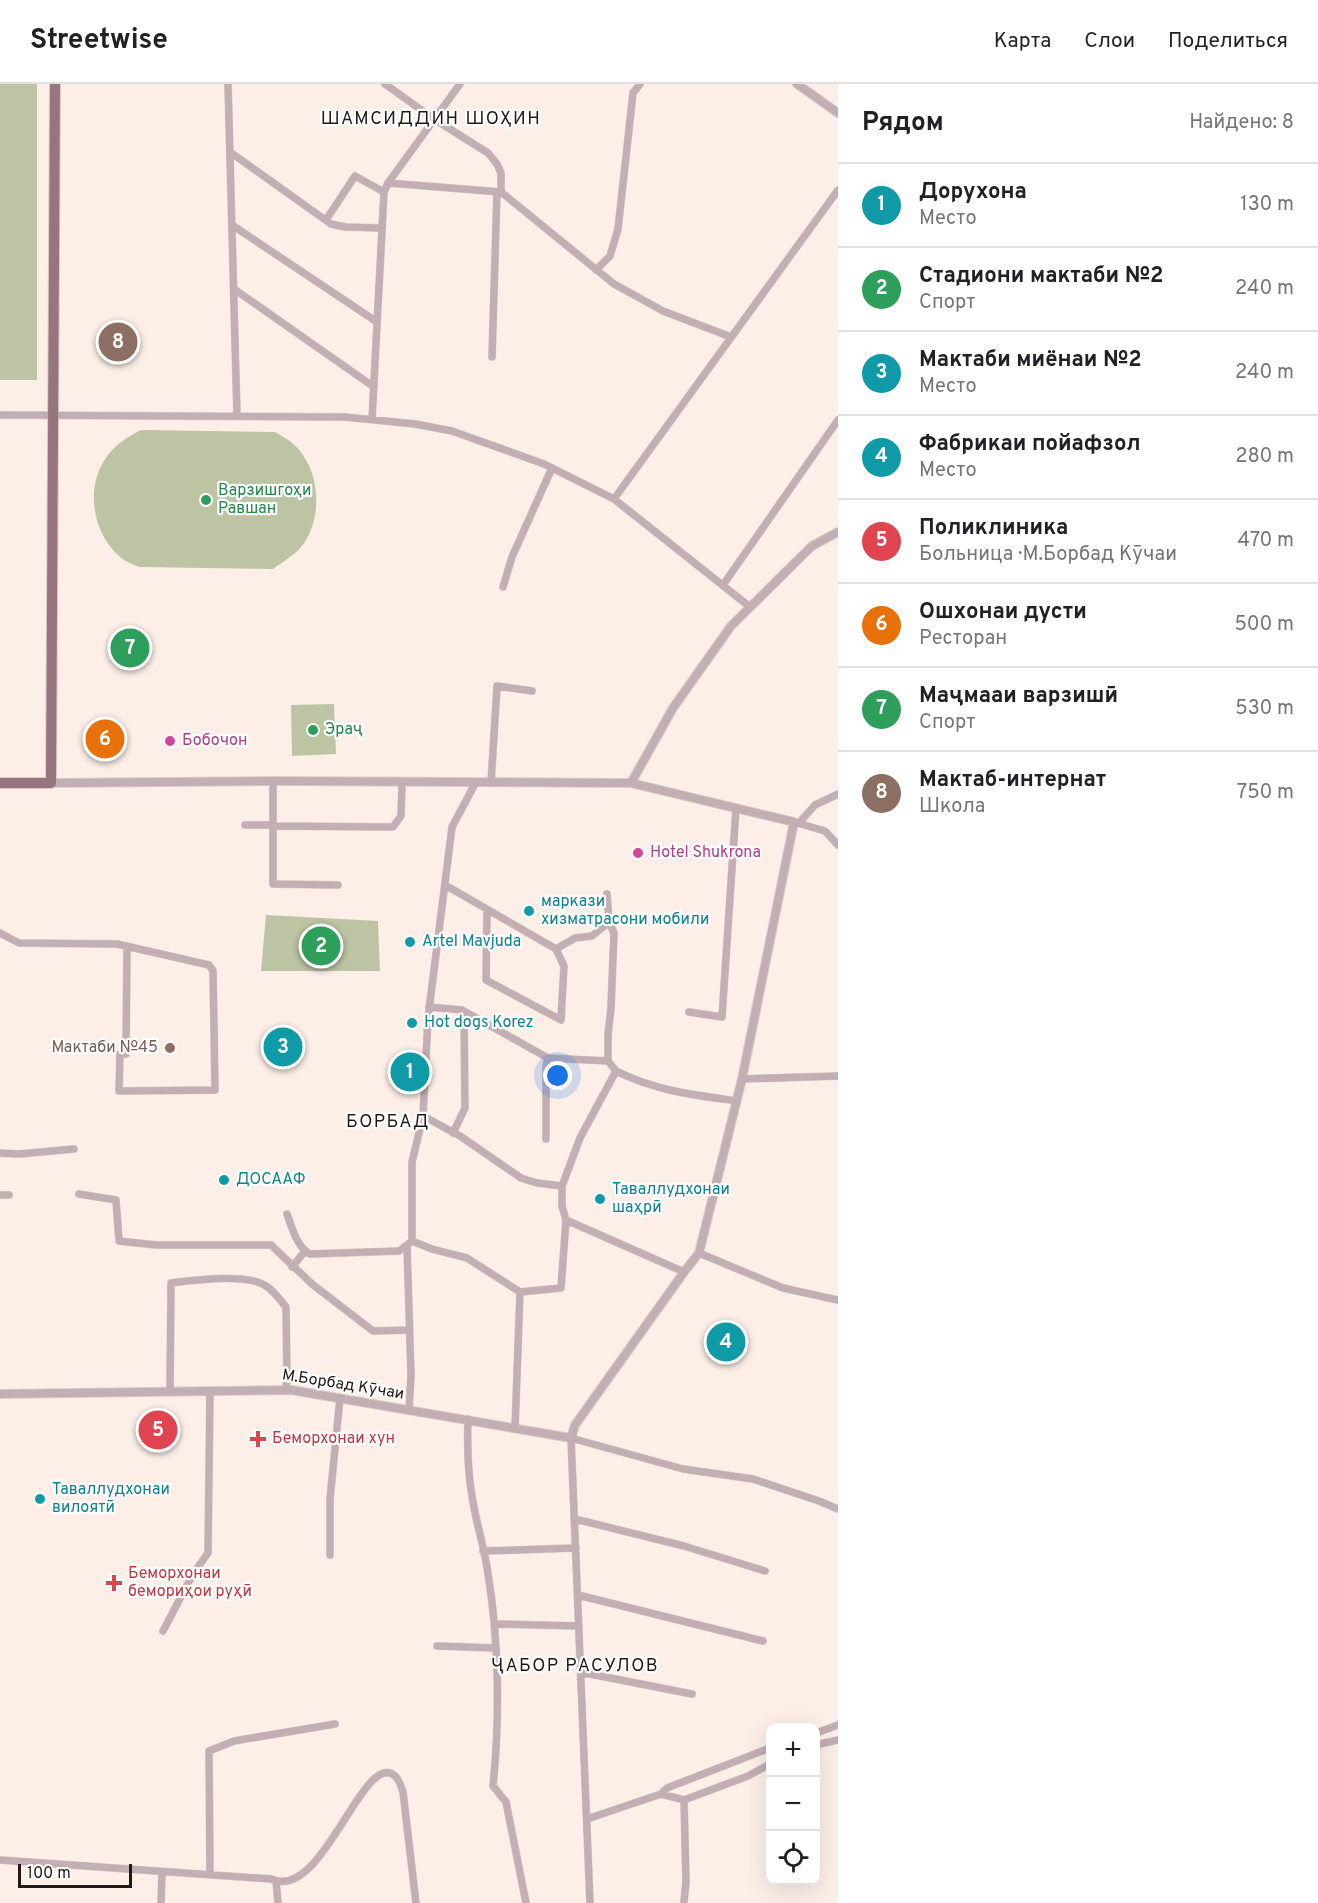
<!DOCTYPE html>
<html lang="ru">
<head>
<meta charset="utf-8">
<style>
  :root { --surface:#fff; --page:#f6f6f6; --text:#202124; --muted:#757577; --line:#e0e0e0; --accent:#a61110 }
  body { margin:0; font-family:Overpass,sans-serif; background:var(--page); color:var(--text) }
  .controls { position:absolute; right:18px; bottom:18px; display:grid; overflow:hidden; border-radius:12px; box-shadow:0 6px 24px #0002 }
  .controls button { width:54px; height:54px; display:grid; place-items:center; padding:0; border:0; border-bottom:2px solid var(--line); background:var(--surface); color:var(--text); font:30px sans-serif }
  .scale { position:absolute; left:18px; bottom:15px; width:114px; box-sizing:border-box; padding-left:6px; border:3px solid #211915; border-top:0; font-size:16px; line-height:21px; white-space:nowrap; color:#211915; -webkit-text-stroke:4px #fff; paint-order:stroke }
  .you { position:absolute; left:558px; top:992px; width:21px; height:21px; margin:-15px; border:4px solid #fff; border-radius:50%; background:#1a73e8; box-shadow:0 0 0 9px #1a73e833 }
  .badge { display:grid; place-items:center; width:39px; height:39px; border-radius:50%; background:var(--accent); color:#fff; font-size:20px; font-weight:700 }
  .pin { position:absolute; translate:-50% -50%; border:3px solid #fff; box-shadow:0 2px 6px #0006 }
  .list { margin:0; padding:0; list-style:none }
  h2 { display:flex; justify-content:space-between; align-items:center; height:78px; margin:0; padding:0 24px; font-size:26px }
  h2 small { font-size:20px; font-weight:400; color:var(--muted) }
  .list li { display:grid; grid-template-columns:39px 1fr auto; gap:18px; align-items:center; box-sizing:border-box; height:84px; padding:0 24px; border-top:2px solid var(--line) }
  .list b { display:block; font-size:22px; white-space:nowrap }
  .list p { margin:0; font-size:20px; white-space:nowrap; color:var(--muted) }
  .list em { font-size:20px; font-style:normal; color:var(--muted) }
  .icon { flex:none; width:33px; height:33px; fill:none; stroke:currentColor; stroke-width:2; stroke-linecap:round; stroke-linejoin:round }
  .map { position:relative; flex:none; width:838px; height:1819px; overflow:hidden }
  header { display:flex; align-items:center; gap:36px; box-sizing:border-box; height:84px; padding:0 30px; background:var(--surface); border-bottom:2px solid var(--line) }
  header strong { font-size:28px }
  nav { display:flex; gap:33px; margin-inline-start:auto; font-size:21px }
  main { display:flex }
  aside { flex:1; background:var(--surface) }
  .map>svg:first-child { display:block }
  .green { fill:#bdc4a3 }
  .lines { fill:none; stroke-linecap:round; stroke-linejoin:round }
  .minor-casing { stroke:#dacdc6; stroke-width:8 }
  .tertiary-casing { stroke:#dacdc6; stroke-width:10 }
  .primary-casing { stroke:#dacdc6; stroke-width:12 }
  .minor { stroke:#c2aeb3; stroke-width:7 }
  .tertiary { stroke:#c2aeb3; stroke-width:8 }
  .primary { stroke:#97757e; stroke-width:10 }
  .leisure-dot { fill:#2e9e5b; stroke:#fff; stroke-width:2 }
  .hotel-dot { fill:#d1479c; stroke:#fff; stroke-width:2 }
  .culture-dot { fill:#0f9aa8; stroke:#fff; stroke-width:2 }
  .education-dot { fill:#8d6e63; stroke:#fff; stroke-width:2 }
  .health-dot { fill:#e0444e; stroke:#fff; stroke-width:2 }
  .labels { text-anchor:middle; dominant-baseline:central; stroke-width:4.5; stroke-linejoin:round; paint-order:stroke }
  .leisure-label { font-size:16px; fill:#27864d; stroke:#fff; text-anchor:start }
  .hotel-label { font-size:16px; fill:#b23c85; stroke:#fff; text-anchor:start }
  .culture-label { font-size:16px; fill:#0d838f; stroke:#fff; text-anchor:start }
  .education-label { font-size:16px; fill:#785e54; stroke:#fff; text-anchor:end }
  .street-label { font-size:16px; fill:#211915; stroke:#fff }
  .health-label { font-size:16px; fill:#be3a42; stroke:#fff; text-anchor:start }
  .neighbourhood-label { font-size:18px; letter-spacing:1.5px; fill:#211915; stroke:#fff }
</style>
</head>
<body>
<header>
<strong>Streetwise</strong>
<nav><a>Карта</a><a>Слои</a><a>Поделиться</a></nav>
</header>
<main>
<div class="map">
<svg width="838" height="1819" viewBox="0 0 838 1819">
  <rect width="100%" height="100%" fill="#fdefe8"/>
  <path class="green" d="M0,0H37V296H0Z
    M141,346L275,348C280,351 286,354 291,358C319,381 324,427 305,458C297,470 284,477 273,485L139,483C132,480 124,477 119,472C91,447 85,400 108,371C117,359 128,353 141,346Z
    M334,620L336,670L292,672L291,621Z
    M266,831L378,837L380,887H261Z"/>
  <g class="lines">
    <g class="minor-casing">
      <path id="minor" d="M228,0L237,332
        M385,0L434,35L488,69L497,80L501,89V108
        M230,68L331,140L345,143L382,144
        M388,99L501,108L614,200L663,227L731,253
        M326,136L355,92L384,108
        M232,141L377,238
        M596,186L610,172L618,145L633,9L640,0
        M234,205L374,303
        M492,273L497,108
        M0,331L345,333L415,340L452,347L544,380L614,415L750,523
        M372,335L384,108L388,99L460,0
        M614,415L838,106
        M723,501L838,336
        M503,503L512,473L552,384
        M273,697V800L338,801
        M491,699L497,602L532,607
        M794,738L825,747L838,761
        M799,739L815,721L838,710
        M245,741H272
        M272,742L393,743L401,732L402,698
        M445,801L556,865L575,854L592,852L609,838
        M607,810L609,838L614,849L611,924L608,951V977L616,987
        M487,826L486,896L561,936L564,882L556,865
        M0,849L19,859L117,860L209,881L213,887L215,1006L119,1007L120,970H126L127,862
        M429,923L462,926L548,974L608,977
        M689,928L722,933L736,724
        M742,995L838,992
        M423,1032L460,1052L521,1094L537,1099L562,1102
        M453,1049L465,1024L464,928
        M546,1055V982L548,974
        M0,1069L19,1070L74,1065
        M79,1110L116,1116L119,1157L156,1161H271L312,1200L373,1247L409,1246
        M0,1111H9
        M287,1130C292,1144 297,1163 310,1170L399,1167L407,1161
        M566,1136L684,1188
        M412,1157L432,1165L467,1174L520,1208
        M699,1169L783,1204L838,1216
        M292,1183L305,1167
        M170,1307L171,1199C193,1196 248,1189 266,1202C274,1207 280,1216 286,1223L287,1297L285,1306
        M409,1327L411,1291L407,1161L412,1157V1078L423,1032L428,934L452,743L476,698
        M468,1335C467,1362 468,1392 473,1418C477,1442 485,1466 488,1490C499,1556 500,1635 493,1702L506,1718L526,1819
        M515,1345L520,1208L561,1204L566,1136L562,1122V1102L580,1054L616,987C656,1007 694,1011 737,1017
        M575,1435L684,1462L765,1487
        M483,1467L576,1464
        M330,1471V1415L340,1314
        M578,1511L763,1557
        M495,1540L579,1542
        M163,1547L193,1490L208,1469L210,1307
        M437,1562L495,1564
        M581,1590H590L692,1610
        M816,1649L838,1641
        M816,1661L838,1656
        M661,1710L684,1716L748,1692L770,1680
        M587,1735L661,1710L667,1704L770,1664
        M0,1776L271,1795C323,1819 363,1664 395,1692C399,1695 401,1703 403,1708L416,1819
        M210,1790L209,1667L234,1657L335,1640
        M276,1797L278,1819
        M684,1817L686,1798L684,1716
        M161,1819L162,1789
        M590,1819L571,1354L683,1385L753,1395L819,1417L838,1425"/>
    </g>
    <g class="tertiary-casing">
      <path id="tertiary" d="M797,0L838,29
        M51,699L273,697L631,699L673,624L731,542L812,462L838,448
        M0,1310L291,1306L571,1354L575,1341L684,1188L699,1169L742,995L794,738L631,699"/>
    </g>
    <g class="primary-casing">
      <path id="primary" d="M0,699H51L55,0"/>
    </g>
    <use href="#minor" class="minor"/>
    <use href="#tertiary" class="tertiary"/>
    <use href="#primary" class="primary"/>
  </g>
  <g class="leisure-dot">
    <circle cx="206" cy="416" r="6"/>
    <circle cx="313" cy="646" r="6"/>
  </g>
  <g class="hotel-dot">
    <circle cx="170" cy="657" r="6"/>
    <circle cx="638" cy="769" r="6"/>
  </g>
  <g class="culture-dot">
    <circle cx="529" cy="827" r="6"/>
    <circle cx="410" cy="858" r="6"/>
    <circle cx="412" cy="939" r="6"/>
    <circle cx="224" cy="1096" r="6"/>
    <circle cx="600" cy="1115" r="6"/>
    <circle cx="40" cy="1415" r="6"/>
  </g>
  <circle class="education-dot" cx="170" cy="964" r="6"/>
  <g class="health-dot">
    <path d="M255 1346h6v6h6v6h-6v6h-6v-6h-6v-6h6z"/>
    <path d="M111 1490h6v6h6v6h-6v6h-6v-6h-6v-6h6z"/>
  </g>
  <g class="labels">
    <g class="leisure-label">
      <text x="218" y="407">Варзишгоҳи<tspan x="218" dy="18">Равшан</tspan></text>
      <text x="325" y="646">Эраҷ</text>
    </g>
    <g class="hotel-label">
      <text x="182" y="657">Бобочон</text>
      <text x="650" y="769">Hotel Shukrona</text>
    </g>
    <g class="culture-label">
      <text x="541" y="818">маркази<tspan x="541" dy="18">хизматрасони мобили</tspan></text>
      <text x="422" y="858">Artel Mavjuda</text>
      <text x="424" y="939">Hot dogs Korez</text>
      <text x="236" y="1096">ДОСААФ</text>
      <text x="612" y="1106">Таваллудхонаи<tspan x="612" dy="18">шаҳрӣ</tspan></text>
      <text x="52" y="1406">Таваллудхонаи<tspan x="52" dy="18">вилоятӣ</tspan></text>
    </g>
    <g class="education-label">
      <text x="158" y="964">Мактаби №45</text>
    </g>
    <g class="street-label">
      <text transform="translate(343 1301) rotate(9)">М.Борбад Кӯчаи</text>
    </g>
    <g class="health-label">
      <text x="272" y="1355">Беморхонаи хун</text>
      <text x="128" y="1490">Беморхонаи<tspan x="128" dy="18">бемориҳои руҳӣ</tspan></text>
    </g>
    <g class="neighbourhood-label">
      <text x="431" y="35">ШАМСИДДИН ШОҲИН</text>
      <text x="388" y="1038">БОРБАД</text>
      <text x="575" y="1582">ҶАБОР РАСУЛОВ</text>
    </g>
  </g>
</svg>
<div class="controls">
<button>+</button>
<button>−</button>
<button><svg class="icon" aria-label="locate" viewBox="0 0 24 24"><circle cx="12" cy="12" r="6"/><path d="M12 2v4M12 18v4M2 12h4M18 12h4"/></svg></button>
</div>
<div class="scale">100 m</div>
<div class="you"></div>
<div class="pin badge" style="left:410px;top:988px;background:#0f9aa8">1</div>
<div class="pin badge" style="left:321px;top:862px;background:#2e9e5b">2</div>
<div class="pin badge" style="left:283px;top:963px;background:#0f9aa8">3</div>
<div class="pin badge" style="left:726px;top:1258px;background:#0f9aa8">4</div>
<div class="pin badge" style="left:158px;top:1346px;background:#e0444e">5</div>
<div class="pin badge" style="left:105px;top:655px;background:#e8710a">6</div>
<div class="pin badge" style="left:130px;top:564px;background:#2e9e5b">7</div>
<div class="pin badge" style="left:118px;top:258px;background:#8d6e63">8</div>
</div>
<aside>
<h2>Рядом<small>Найдено: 8</small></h2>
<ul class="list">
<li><span class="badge" style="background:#0f9aa8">1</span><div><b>Дорухона</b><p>Место</p></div><em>130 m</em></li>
<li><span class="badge" style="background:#2e9e5b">2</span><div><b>Стадиони мактаби №2</b><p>Спорт</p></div><em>240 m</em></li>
<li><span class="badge" style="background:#0f9aa8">3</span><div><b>Мактаби миёнаи №2</b><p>Место</p></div><em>240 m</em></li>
<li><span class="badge" style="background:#0f9aa8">4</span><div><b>Фабрикаи пойафзол</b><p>Место</p></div><em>280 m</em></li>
<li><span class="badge" style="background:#e0444e">5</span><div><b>Поликлиника</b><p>Больница · М.Борбад Кӯчаи</p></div><em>470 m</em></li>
<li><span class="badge" style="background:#e8710a">6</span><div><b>Ошхонаи дусти</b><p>Ресторан</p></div><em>500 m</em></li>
<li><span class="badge" style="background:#2e9e5b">7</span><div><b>Маҷмааи варзишӣ</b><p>Спорт</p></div><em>530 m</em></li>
<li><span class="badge" style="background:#8d6e63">8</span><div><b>Мактаб-интернат</b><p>Школа</p></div><em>750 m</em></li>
</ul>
</aside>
</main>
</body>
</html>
